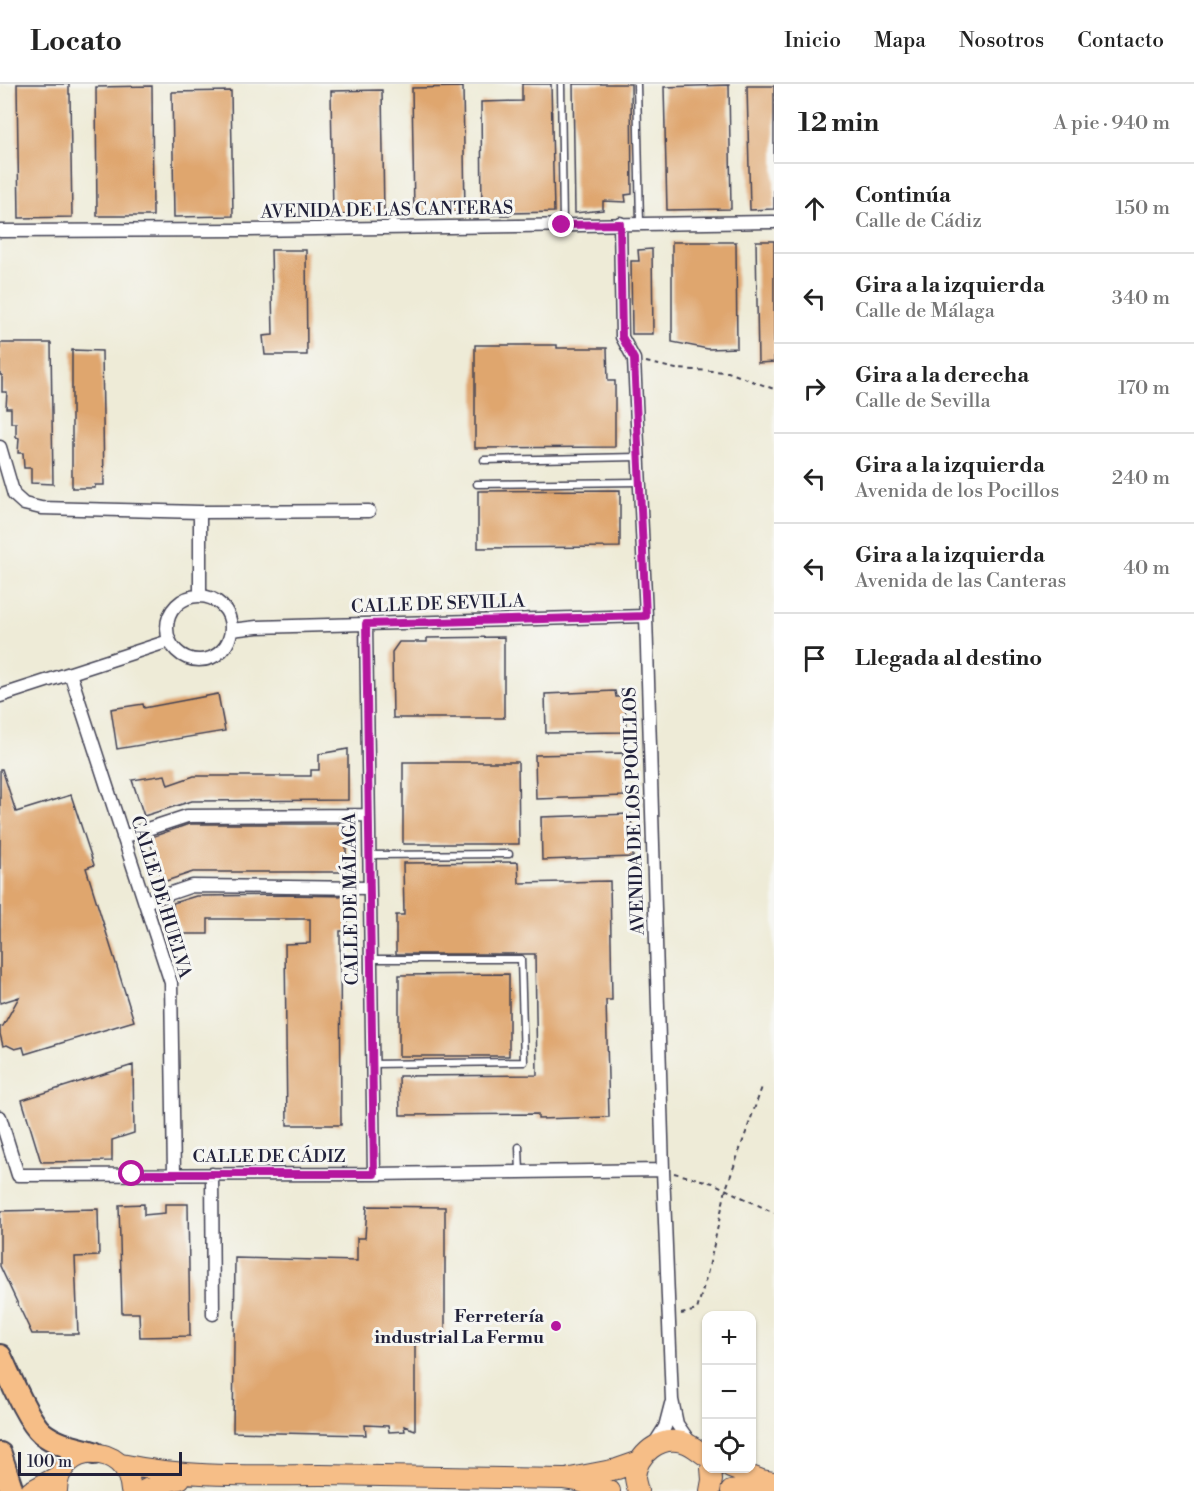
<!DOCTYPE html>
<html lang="es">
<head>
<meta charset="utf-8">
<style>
  :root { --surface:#fff; --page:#f2f2f2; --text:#222; --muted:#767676; --line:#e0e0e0 }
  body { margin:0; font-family:"Libre Bodoni",serif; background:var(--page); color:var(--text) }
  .controls { position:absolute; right:18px; bottom:18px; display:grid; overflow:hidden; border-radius:12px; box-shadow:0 2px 4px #0004 }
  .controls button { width:54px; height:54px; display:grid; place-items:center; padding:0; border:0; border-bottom:2px solid var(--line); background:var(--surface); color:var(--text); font:30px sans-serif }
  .scale { position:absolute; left:18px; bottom:15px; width:164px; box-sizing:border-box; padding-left:6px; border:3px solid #22223b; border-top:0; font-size:16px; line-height:21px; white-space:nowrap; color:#22223b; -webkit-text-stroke:4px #f6f6f2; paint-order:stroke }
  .stop { position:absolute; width:18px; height:18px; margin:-14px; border:4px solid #b5179e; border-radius:50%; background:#fff }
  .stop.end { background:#b5179e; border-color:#fff; box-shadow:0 2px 6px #0008 }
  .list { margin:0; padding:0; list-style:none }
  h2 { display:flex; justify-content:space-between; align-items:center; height:78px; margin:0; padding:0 24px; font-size:26px }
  h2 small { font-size:20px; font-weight:400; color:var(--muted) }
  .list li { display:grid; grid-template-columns:39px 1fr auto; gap:18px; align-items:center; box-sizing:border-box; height:90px; padding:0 24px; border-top:2px solid var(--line) }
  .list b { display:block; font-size:22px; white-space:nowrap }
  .list p { margin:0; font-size:20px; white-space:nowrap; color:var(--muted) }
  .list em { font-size:20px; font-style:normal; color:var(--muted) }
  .icon { flex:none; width:33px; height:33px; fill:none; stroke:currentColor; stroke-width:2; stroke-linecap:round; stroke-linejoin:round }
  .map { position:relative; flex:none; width:774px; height:1407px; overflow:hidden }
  header { display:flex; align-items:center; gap:36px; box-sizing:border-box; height:84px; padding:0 30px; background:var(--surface); border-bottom:2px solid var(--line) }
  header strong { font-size:28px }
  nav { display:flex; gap:33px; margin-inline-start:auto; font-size:21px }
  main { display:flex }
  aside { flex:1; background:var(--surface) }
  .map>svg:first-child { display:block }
  .building { fill:#dfa66e }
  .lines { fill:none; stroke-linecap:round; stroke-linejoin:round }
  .lane-casing { stroke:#414052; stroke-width:9 }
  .street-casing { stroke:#414052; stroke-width:15 }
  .primary-casing { stroke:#414052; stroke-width:22 }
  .highway-casing { stroke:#414052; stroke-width:26 }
  .path { stroke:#414052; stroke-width:2; stroke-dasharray:4.5 4.5; stroke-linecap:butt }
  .lane { stroke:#fff; stroke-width:6 }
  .street { stroke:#fff; stroke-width:12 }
  .primary { stroke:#f6be87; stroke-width:20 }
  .highway { stroke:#f6be87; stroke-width:22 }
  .route { stroke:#b5179e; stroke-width:8 }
  .poi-dot { fill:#b5179e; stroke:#f6f6f2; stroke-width:2 }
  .labels { text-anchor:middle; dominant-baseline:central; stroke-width:6; stroke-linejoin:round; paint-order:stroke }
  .street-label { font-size:18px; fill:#22223b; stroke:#f6f6f2 }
  .poi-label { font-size:18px; font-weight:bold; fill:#22223b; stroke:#f6f6f2; text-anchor:end }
</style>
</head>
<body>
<header>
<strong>Locato</strong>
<nav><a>Inicio</a><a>Mapa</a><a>Nosotros</a><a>Contacto</a></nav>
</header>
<main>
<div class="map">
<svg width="774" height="1407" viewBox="0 0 774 1407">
  <rect width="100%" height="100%" fill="#f6f6f2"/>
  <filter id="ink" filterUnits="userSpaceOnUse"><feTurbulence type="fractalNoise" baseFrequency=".0167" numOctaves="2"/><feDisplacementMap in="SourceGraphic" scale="12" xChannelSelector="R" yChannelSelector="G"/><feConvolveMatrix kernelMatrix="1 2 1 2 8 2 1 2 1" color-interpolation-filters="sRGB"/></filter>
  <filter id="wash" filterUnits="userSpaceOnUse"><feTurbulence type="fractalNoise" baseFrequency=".008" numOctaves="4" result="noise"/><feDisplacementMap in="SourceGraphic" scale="24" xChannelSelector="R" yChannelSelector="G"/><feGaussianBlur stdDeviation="1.35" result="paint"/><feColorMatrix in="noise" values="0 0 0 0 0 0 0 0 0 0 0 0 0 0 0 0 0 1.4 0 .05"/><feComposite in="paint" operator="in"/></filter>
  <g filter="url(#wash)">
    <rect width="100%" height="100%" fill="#eeebd7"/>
    <g id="blocks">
      <path class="building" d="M17,0H69V10H70L72,133L19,134Z
        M522,0H551L554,128L511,129V131H482L481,18L522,17Z
        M573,0H631L632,110L625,111L626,118L603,117V126L575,129Z
        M729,1L731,125L667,126L664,3Z
        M152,2L153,132H97L96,3Z
        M747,2H774V125L750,126Z
        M463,3L465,128H414L412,4Z
        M382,6L384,130L333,131L331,7Z
        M231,7L233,132L174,133L172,8Z
        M756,157H774V278L758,279Z
        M672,158H736L737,264L708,265L672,258Z
        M652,165L653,250H632L631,177H639L638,166Z
        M271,166H306L307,271H265L263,252L273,251Z
        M0,259H51L53,400L31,399V384H24L23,369H18L19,354L16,353V339H11V324H6L7,308H2V291H0Z
        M475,261H557V264H607L608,297H615V363L475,364Z
        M72,266L102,267L104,401H95V404H72Z
        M620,406V463L478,464V407Z
        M504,553V634H393L392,568L399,558H427V554Z
        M615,607L616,613H625L626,648L546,649L545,610Z
        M218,610L225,647L117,665L111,625L143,620L144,624Z
        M348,665V716L192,717L144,732L132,696L165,691L168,701L194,692H311V686H319V670Z
        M623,669L624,712L536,715L535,671Z
        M403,678H518L519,760H403Z
        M0,685H2L16,728L71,711L94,781L86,784L134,937L25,970L23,963L15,965L7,961L3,962L0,950V943L3,942L19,913L0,919Z
        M631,730L633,773L542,776L541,733Z
        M189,740H346V788H193L163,798L149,754Z
        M518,778L519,799L610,797L612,916H606L609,1033L538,1035V1030L400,1031L399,992L537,991L535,870H396V831H404L403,779Z
        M284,811L347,812L348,847H340L341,1041H287L285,860L310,859V835H208V850H182L173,825V819L196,812Z
        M509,890V972H399V891Z
        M133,981L134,1049L112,1056V1077L41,1078L22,1016Z
        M144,1120V1131L165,1129V1120H188L190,1252L140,1253L139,1229H122L119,1121Z
        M367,1122L445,1123V1252H432L431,1259H415V1346L404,1342L405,1347L389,1348L388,1342L365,1341L366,1351L233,1348L235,1174L357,1177V1154H365Z
        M98,1125L99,1172L75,1173L78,1250H32L0,1182V1127Z"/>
    </g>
  </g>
  <g filter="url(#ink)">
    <use href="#blocks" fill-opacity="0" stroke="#414052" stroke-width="1.5"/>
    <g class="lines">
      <g class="lane-casing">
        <path id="lane" d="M561,0L563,141
          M637,0L640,139
          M392,128L393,143
          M484,376L638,373
          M477,400L639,398
          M369,771L509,770
          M371,875H521L524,978L372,980
          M519,1063L520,1088"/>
      </g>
      <g class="street-casing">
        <path id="street" d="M620,139L622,253L634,275L646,532L663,1086L672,1316L677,1340L691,1360
          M0,147L248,146L774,138
          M0,363L14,411L24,420L41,424L200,428L369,427
          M200,512V428
          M167 544a32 32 0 1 1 64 0a32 32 0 1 1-64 0Z
          M366,540L374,1090
          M231,546L257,543L646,532
          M70,589L171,899L174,1090
          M0,612L169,557
          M123,753L187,732L368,731
          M145,818L192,802L369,804
          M0,1033L18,1091L374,1090L663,1086
          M212,1090L213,1230
          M653,1362L665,1343L671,1320"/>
      </g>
      <g class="primary-casing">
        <path id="primary" d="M121,1380C187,1394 254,1391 321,1391C402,1392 483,1393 564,1395L578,1397L610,1407
          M730,1384L762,1396L774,1398
          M570,1394L617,1385L640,1377
          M31,1407L60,1391
          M57,1407C57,1358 128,1356 131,1407
          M143,1407L156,1400L180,1395
          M638,1407C637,1403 635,1397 635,1393C637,1370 660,1352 682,1358C692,1360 698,1367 706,1372
          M710,1407L712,1396L711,1384
          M731,1407L769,1401"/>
      </g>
      <g class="highway-casing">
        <path id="highway" d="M0,1272C9,1291 27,1336 42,1349C57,1361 76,1364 94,1369
          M0,1370L12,1407"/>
      </g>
      <path class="path" d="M646,278L676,285L728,288L774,305
        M674,1089L713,1099L774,1129
        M681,1230L697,1226L709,1183L726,1105L762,1003"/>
      <use href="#lane" class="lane"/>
      <use href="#street" class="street"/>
      <use href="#primary" class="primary"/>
      <use href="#highway" class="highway"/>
    </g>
  </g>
  <g class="lines" filter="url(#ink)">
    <path class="route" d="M132,1090H374L366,540L646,532L634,275L622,253L620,140L562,141"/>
  </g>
  <circle class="poi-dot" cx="556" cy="1242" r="6"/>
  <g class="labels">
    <g class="street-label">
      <text transform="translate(387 126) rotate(-1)">AVENIDA DE LAS CANTERAS</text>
      <text transform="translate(438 520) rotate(-2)">CALLE DE SEVILLA</text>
      <text transform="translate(634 727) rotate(-92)">AVENIDA DE LOS POCILLOS</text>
      <text transform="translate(161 813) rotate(73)">CALLE DE HUELVA</text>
      <text transform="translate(351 815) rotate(-91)">CALLE DE MÁLAGA</text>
      <text x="269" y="1072">CALLE DE CÁDIZ</text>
    </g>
    <g class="poi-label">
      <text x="544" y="1232">Ferretería<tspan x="544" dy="21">industrial La Fermu</tspan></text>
    </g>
  </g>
</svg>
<div class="controls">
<button>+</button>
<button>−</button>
<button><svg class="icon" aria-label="locate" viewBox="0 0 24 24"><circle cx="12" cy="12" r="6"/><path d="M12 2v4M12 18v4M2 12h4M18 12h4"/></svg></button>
</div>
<div class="scale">100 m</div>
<div class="stop" style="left:132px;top:1090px"></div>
<div class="stop end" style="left:562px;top:141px"></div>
</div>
<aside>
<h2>12 min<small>A pie · 940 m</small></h2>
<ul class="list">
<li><svg class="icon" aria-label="ahead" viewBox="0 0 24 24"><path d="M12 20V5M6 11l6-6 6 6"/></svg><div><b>Continúa</b><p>Calle de Cádiz</p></div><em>150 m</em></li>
<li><svg class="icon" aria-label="left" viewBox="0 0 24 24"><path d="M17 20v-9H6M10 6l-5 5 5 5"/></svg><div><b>Gira a la izquierda</b><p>Calle de Málaga</p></div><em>340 m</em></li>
<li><svg class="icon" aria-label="right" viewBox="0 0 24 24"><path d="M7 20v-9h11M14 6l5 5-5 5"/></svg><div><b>Gira a la derecha</b><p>Calle de Sevilla</p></div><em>170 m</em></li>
<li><svg class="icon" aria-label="left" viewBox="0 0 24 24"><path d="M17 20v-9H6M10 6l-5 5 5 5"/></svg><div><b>Gira a la izquierda</b><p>Avenida de los Pocillos</p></div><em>240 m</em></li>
<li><svg class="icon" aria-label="left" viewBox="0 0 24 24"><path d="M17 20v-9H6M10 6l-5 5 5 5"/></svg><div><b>Gira a la izquierda</b><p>Avenida de las Canteras</p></div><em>40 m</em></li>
<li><svg class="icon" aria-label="arrive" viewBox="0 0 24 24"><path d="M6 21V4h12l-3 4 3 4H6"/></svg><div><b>Llegada al destino</b></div></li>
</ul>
</aside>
</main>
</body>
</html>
